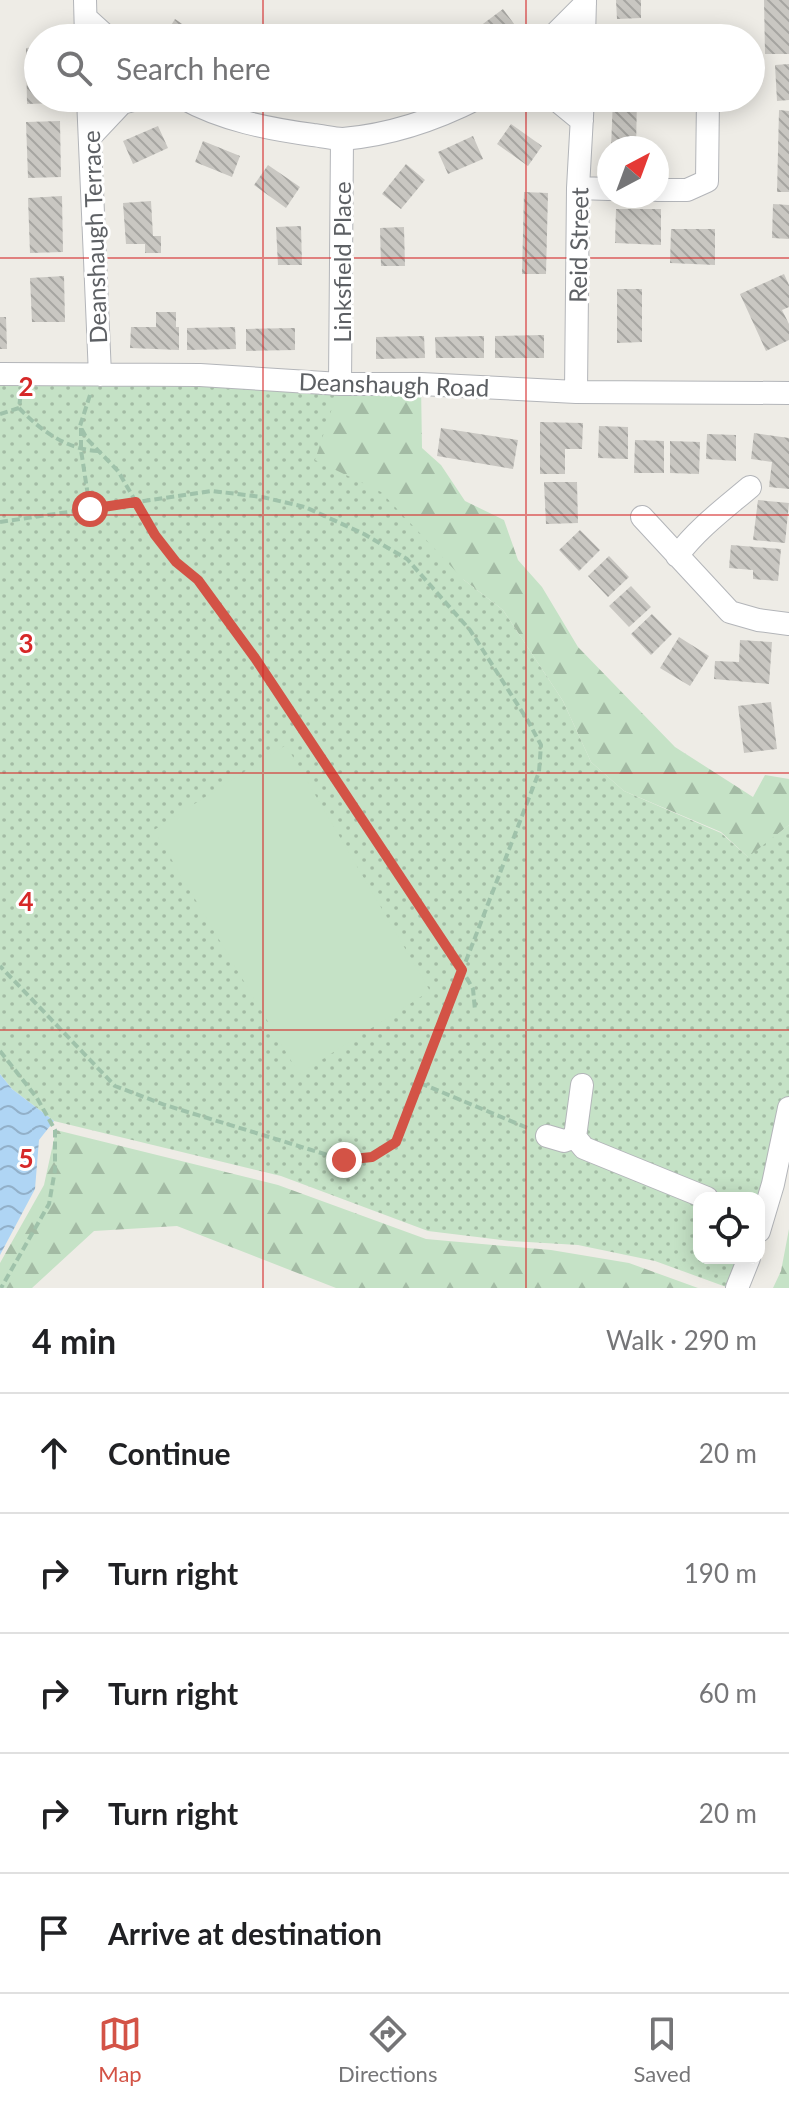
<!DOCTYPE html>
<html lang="en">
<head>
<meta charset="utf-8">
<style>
  :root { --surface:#fff; --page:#f2f2f2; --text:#202124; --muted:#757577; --line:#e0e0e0; --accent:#d35346 }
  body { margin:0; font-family:Lato,sans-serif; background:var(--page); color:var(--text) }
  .controls { position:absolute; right:24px; bottom:24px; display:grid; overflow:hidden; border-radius:16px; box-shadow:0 4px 20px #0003 }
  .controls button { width:72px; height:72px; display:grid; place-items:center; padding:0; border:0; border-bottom:2px solid var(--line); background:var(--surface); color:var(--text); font:40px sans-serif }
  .compass { position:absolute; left:597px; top:136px; width:72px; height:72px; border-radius:50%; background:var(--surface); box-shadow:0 4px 20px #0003; rotate:41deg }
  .stop { position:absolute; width:24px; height:24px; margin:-18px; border:6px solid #d35346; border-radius:50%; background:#fff }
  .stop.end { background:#d35346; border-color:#fff; box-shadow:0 2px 8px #0008 }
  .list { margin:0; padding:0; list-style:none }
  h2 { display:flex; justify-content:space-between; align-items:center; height:104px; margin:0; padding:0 32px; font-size:34px }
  h2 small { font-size:26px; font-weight:400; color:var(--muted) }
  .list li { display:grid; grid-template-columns:52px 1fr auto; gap:24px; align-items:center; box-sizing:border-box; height:120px; padding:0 32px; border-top:2px solid var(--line) }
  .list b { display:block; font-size:30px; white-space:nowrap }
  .list em { font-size:26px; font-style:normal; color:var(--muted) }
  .icon { flex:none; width:44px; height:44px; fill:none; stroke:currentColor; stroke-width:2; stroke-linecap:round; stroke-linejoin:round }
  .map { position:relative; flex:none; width:789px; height:1288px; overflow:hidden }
  .search { position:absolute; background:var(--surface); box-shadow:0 4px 20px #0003; left:24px; right:24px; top:24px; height:88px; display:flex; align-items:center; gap:20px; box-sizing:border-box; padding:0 28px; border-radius:44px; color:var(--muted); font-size:30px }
  .sheet { height:704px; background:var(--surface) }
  nav { display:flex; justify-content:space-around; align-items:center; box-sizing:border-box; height:112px; border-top:2px solid var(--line); background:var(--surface); font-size:22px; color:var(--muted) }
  nav a { display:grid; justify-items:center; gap:4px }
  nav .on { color:var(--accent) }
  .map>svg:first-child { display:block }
  .forest { fill:url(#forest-firs) }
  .park { fill:url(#park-dots) }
  .pitch { fill:#c5e2c6 }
  .water { fill:url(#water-waves) }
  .building { fill:url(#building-back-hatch) }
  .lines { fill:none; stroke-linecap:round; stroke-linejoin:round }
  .minor-casing { stroke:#b3b5b9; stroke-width:24 }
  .path { stroke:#9fc2aa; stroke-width:4; stroke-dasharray:8 4; stroke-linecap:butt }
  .minor { stroke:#fff; stroke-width:22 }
  .route { stroke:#d35346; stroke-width:10 }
  .grid { fill:none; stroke:#d62828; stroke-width:2; stroke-opacity:0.55 }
  .labels { text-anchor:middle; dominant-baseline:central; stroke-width:6; stroke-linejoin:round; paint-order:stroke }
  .street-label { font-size:24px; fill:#5d6064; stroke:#fff }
  .grid-label { font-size:26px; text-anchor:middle; font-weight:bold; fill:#d62828; stroke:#fff; stroke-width:6; stroke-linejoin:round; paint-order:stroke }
</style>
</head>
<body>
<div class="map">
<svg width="789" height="1288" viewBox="0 0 789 1288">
  <defs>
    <pattern id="forest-firs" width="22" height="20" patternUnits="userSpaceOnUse" patternTransform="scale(2)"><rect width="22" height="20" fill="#c5e2c6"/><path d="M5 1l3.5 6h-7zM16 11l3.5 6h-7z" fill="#a3bba4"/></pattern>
    <pattern id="park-dots" width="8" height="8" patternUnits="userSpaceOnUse" patternTransform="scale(2)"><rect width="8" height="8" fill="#c5e2c6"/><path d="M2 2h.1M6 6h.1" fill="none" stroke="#a3bba4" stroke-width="1.8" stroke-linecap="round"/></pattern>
    <pattern id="water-waves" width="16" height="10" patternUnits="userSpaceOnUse" patternTransform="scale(2)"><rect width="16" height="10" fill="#afd5f4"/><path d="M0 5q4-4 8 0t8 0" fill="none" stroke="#92b0c9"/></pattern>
    <pattern id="building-back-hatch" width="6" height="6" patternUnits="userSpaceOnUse" patternTransform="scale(2)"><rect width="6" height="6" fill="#c9c7c2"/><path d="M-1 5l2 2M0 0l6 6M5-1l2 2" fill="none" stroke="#a6a5a1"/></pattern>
  </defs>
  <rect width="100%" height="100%" fill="#eeece6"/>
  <path class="forest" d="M340,384H421L422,448L441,465L465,501L504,520L518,560L542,587L578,647L675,747L753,797L765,775L789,779V825L749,858L721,832L624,791L591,762L563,701L503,610L464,580L114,392Z
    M56,1130L278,1185L426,1239L551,1250L629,1263L698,1288H336L177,1226L94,1231L32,1288H0V1263L44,1185Z
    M789,1229V1288H773L781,1271Z"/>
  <path class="park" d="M0,384H340L315,460L381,492L464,580L503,610L563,701L591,762L624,791L721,833L748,857L789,825V1108L759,1198H699V1258H751L729,1288L655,1261L578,1245L511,1241L428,1231L281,1176L54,1121L12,1089L0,1074Z"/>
  <path class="pitch" d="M286,745L430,991L299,1074L154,830Z"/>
  <path class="water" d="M0,1074L12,1089L54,1121L39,1140L35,1189L0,1255Z"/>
  <path class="building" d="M616,0H641V18L617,19Z
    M764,0H789V54H765Z
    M503,9L517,28L503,38H464Z
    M175,19L203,38H163Z
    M38,47V98H60V103L27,104L26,48Z
    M789,64V100L777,101L775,65Z
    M301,98H348V101L301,102Z
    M613,98H637L636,148H611Z
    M779,110L789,111V192H777Z
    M60,121L61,177L28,178L26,122Z
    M511,124L542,146L528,166L497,144Z
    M158,126L168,148L133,164L123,141Z
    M473,136L483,159L448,174L438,152Z
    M203,141L240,156L232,177L195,162Z
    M406,164L425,180L401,209L382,194Z
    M268,165L300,187L286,208L254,185Z
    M524,192L548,193L546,274H522Z
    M62,196L63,252L30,253L28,198Z
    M151,201L153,236H161V253H145V244H126L123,203Z
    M773,204L789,205V239L772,238Z
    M616,209H661V245L615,243Z
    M301,226L302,265H278L276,227Z
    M404,227L405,266H381L380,228Z
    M671,229H715V265L670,263Z
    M784,274L789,285V307L782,310L789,324V340L766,351L740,294Z
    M64,276L65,322H32L30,278Z
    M617,289H642V342L617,343Z
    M156,312H176V327H179V350L130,348L131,327H156Z
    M0,317H6L7,349H0Z
    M235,327L236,349L187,350V328Z
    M295,328V350L246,351V329Z
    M544,335V358H495V336Z
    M424,336L425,358L376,359V337Z
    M484,336V358H436L435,337Z
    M540,422L583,423L582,449H565V474H540Z
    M599,426L628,427V459L598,458Z
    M441,428L518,440L513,469L437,456Z
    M754,433L789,438V489L769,487L772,462L751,459Z
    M707,434L736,435V461L706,459Z
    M635,440L664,441V473H634Z
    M670,441L700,442L699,474L670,473Z
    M544,482H577L578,523L546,524Z
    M758,500L789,503L785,543L753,540Z
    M580,530L600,550L579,571L559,550Z
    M731,545L781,549L778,581L753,579V570L729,568Z
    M609,556L629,577L608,597L588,576Z
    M631,586L651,607L629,627L609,606Z
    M652,614L672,634L651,655L631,634Z
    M679,637L709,656L690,686L660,668Z
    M740,640L772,642L769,684L714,679L715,661L739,662Z
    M771,702L777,749L744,753L738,706Z"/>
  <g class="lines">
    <g class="minor-casing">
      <path id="minor" d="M85,0L86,38
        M86,18L108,38
        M551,38L585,4
        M584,38L585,0
        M88,98L100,375
        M183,98C222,120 269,129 313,135C323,136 334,139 343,139C390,135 437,119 478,98
        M554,98L582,121
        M90,137L122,103L141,98
        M578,188L609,189
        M657,190H687L707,181L708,98
        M0,374L200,375L340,384H421L576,392L789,393
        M340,384L342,139
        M576,392L578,188L583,98
        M642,517L730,612L758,620L789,624
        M677,556C697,529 724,509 750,487
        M582,1085L575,1137L584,1148L707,1198
        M547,1136L564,1141L575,1137
        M759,1231L773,1184L789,1108
        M737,1288L749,1258"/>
    </g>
    <path class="path" d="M90,395L80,426L87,439L118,471L155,535L176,562L198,580L255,658L462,970L473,989L475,1010
      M19,408C40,430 67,450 99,451
      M0,414L19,408L21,392
      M81,428V450L90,509
      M0,522L212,491L262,497L305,507L364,534L407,559L470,630L528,721L541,745L539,772L396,1142L372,1157L344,1160L165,1105L115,1086L0,966
      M0,1051L37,1098L55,1130V1170L49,1204L1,1288
      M420,1083L530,1129"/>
    <use href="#minor" class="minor"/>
  </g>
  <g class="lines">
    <path class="route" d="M90,509L136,502L155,535L176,562L198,580L255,658L462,970L396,1142L372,1157L344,1160"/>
  </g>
  <path class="grid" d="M263,0V38M526,0V38M263,98V1288M526,98V1288M0,258H789M0,515H789M0,773H789M0,1030H789"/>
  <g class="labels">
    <g class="street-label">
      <text transform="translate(94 237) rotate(-92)">Deanshaugh Terrace</text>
      <text transform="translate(578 245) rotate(-89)">Reid Street</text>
      <text transform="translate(341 262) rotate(-90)">Linksfield Place</text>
      <text transform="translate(394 384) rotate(2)">Deanshaugh Road</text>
    </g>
  </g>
  <g class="grid-label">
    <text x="26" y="396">2</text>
    <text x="26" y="653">3</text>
    <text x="26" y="911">4</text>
    <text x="26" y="1168">5</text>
  </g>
</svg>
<div class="controls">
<button><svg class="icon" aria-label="locate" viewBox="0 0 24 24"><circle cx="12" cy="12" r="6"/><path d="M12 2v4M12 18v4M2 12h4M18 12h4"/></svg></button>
</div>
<svg class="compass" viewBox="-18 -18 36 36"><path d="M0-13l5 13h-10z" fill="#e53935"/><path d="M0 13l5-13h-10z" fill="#757577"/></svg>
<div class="stop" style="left:90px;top:509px"></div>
<div class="stop end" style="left:344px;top:1160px"></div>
<div class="search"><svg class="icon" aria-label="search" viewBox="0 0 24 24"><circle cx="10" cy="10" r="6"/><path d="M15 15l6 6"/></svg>Search here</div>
</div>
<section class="sheet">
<h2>4 min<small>Walk · 290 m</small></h2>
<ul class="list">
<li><svg class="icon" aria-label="ahead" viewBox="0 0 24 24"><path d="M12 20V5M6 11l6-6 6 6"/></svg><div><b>Continue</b></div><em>20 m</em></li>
<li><svg class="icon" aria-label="right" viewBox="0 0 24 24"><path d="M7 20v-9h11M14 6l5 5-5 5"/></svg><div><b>Turn right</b></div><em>190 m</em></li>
<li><svg class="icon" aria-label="right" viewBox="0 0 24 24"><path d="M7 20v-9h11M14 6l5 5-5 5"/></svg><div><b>Turn right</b></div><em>60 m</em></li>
<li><svg class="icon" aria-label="right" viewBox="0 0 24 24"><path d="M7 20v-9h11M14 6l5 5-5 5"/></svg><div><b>Turn right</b></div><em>20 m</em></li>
<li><svg class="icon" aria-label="arrive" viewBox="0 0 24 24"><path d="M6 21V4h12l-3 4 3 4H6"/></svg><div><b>Arrive at destination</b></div></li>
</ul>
</section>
<nav>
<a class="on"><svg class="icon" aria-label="map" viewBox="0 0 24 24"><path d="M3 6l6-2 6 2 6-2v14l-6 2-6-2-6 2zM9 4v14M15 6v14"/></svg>Map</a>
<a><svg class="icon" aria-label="directions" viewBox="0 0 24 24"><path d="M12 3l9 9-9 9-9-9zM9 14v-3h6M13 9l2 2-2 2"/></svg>Directions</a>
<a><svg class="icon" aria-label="saved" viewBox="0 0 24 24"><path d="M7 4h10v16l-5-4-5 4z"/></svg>Saved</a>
</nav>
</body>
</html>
